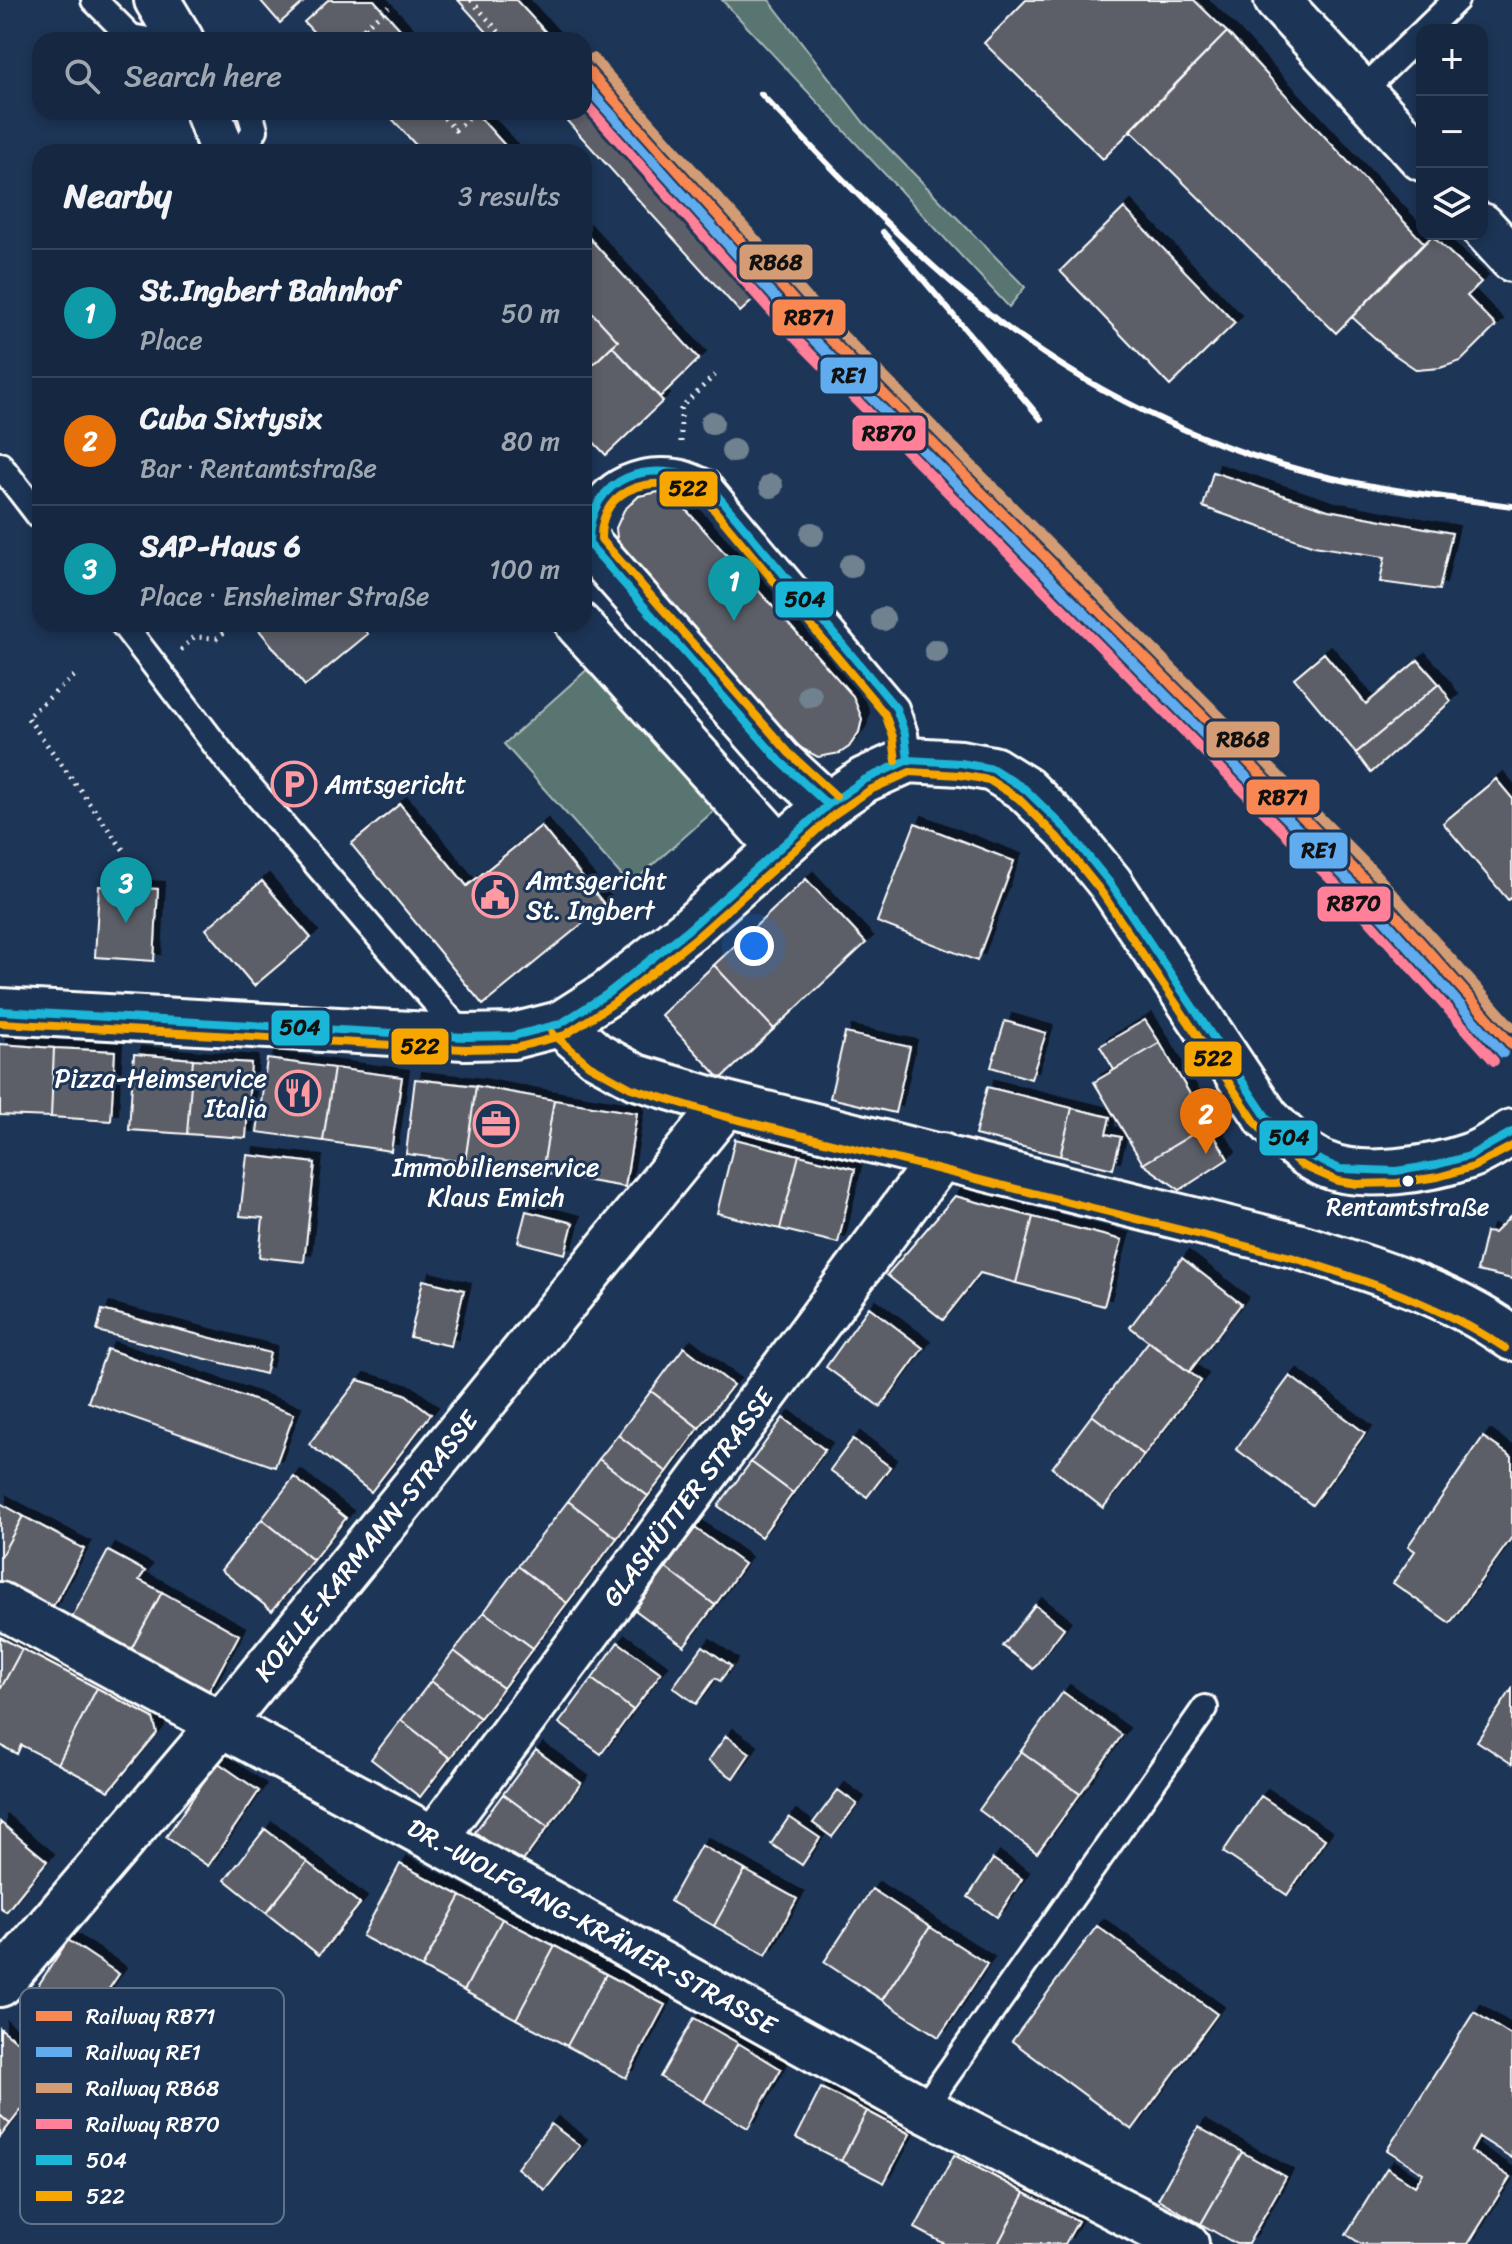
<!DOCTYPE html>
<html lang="en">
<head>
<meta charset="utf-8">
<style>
  :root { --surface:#162841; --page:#1f3048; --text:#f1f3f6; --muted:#9ea6b1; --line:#35445a; --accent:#ff9aa2 }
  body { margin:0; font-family:Sriracha,sans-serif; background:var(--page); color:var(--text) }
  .controls { position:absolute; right:24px; top:24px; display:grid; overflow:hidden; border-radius:16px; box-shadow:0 4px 12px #0003 }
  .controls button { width:72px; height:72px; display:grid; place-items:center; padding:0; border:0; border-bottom:2px solid var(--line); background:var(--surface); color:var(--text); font:40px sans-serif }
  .you { position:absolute; left:754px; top:946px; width:28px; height:28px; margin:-20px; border:6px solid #fff; border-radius:50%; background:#1a73e8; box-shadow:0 0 0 12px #1a73e833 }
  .badge { display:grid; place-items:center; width:52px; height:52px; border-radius:50%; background:var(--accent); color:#fff; font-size:26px; font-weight:700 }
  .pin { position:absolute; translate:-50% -66px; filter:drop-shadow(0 2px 4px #0008) }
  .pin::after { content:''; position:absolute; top:42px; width:28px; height:24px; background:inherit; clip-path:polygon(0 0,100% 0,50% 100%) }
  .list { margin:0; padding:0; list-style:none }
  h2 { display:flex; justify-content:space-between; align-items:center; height:104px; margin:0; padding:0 32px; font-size:34px }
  h2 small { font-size:26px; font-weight:400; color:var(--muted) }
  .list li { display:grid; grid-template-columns:52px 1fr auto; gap:24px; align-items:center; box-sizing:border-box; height:128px; padding:0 32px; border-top:2px solid var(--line) }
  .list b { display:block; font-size:30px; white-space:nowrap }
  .list p { margin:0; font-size:26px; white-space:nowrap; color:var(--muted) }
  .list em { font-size:26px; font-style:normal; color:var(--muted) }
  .icon { flex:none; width:44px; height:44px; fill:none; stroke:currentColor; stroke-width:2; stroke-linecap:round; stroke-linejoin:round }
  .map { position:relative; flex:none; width:1512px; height:2244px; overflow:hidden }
  .search { position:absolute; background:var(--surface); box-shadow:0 4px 12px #0003; left:32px; top:32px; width:560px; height:88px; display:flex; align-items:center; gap:20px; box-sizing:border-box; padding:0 28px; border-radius:24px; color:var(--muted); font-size:30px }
  .panel { position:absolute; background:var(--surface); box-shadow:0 4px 12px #0003; left:32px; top:144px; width:560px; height:488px; border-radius:24px }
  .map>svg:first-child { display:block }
  .green { fill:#587471; stroke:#acbab8; stroke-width:2 }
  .building { fill:#5d5f67; stroke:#fff; stroke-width:2; filter:url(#shadow) }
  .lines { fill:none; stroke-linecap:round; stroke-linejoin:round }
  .service-casing { stroke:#fff; stroke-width:30 }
  .minor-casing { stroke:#fff; stroke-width:50 }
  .secondary-casing { stroke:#fff; stroke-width:50 }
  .path { stroke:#fff; stroke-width:5; stroke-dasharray:2 6; stroke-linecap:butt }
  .service { stroke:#1d3557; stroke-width:24 }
  .minor { stroke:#1d3557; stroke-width:44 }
  .secondary { stroke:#1d3557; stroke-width:44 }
  .rail { stroke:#fff; stroke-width:6 }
  .bus-1-casing { stroke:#1d3557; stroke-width:14 }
  .bus-2-casing { stroke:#1d3557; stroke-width:14 }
  .bus-1 { stroke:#1ab6d8; stroke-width:8 }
  .bus-2 { stroke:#f7a600; stroke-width:8 }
  .rail-1-casing { stroke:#1d3557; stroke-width:16 }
  .rail-2-casing { stroke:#1d3557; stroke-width:16 }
  .rail-3-casing { stroke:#1d3557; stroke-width:16 }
  .rail-4-casing { stroke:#1d3557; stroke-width:16 }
  .rail-1 { stroke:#f88751; stroke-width:10 }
  .rail-2 { stroke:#60acee; stroke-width:10 }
  .rail-3 { stroke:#d39c74; stroke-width:10 }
  .rail-4 { stroke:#ff8098; stroke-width:10 }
  .tree { fill:#708190 }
  .bus-dot { fill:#fff; stroke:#1d3557; stroke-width:3 }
  .labels { text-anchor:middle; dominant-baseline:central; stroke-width:6; stroke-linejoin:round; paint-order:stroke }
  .bus-label { font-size:24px; fill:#fff; stroke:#1d3557 }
  .poi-label { font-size:26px; fill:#fff; stroke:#1d3557; text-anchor:start }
  .street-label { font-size:26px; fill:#fff; stroke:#1d3557 }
  .key { fill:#1d3557; stroke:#617289; stroke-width:2 }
  .key-label { font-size:22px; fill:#fff }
  .line-badge { stroke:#1d3557; stroke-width:3 }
  .pale-badge-label { font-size:22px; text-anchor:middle; font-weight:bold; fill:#111 }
</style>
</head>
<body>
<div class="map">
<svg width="1512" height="2244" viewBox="0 0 1512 2244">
  <defs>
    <filter id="shadow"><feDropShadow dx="7" dy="-7" stdDeviation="0" flood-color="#0009"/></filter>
  </defs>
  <rect width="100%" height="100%" fill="#1d3557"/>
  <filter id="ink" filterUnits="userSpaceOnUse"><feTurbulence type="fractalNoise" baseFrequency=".0125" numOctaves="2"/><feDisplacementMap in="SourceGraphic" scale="16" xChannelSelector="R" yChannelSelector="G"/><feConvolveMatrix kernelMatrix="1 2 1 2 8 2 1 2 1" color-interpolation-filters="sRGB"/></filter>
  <g filter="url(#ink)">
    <path class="green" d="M722,0H769L864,123L1025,287L1009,307Z
      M590,667L717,808L630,885L504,744Z"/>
    <path class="building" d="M260,0H306L280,23Z
      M328,0H374L410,40H321L304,22Z
      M458,0H516L553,40H494Z
      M1026,0H1194L1227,32L1103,159L984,43Z
      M1227,32L1424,243L1336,333L1130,130Z
      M584,75L772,283L740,312L559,112H584Z
      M386,112H475L511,152H422Z
      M1124,208L1235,323L1170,386L1060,271Z
      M584,232L699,359L660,397L612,346L618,341L584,304Z
      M1432,236L1481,282L1467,296L1496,326L1461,361L1440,368L1417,370L1389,351L1352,317Z
      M584,304L618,341L584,373Z
      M612,346L663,401L606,455L584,432V373Z
      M1213,472L1328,510L1452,533L1439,590L1380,582L1385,557L1314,546L1203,507Z
      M659,492L670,495L680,503L853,696L862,719L859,732L849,747L840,753L818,757L799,747L618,549L616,528L624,510L639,496Z
      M254,624H359L368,634L305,686Z
      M1324,653L1366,704L1418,660L1439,684L1356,753L1294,678Z
      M1439,684L1451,701L1371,773L1356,753Z
      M1496,779L1512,798V897L1508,900L1443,823Z
      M400,804L467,886L541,826L605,905L483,1005L351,844Z
      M915,823L1014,861L977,961L877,922Z
      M806,879L866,943L774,1029L714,965Z
      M262,881L311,938L254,986L206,929Z
      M99,886L158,889L154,961L95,957Z
      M714,965L774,1029L721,1079L661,1015Z
      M1145,1020L1160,1043L1114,1070L1100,1046Z
      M1005,1021L1046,1033L1031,1079L991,1067Z
      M845,1033L910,1047L895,1113L830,1098Z
      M1160,1043L1208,1125L1143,1164L1094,1082Z
      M0,1044L54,1048L51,1117L0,1115Z
      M54,1048L115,1051L111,1121L51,1117Z
      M134,1054L193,1059L187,1134L129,1130Z
      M193,1059L251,1063L246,1138L187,1134Z
      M267,1059L334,1068L323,1141L257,1132Z
      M334,1068L402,1077L391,1151L323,1141Z
      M415,1079L476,1086L465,1162L406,1154Z
      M476,1086L554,1100L542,1173L465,1162Z
      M987,1087L1072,1108L1060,1156L975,1135Z
      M554,1100L637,1113L625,1187L542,1173Z
      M1072,1108L1110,1117L1106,1134L1121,1137L1113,1169L1060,1156Z
      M1208,1125L1228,1159L1180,1190L1143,1164Z
      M735,1139L799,1155L780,1229L717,1213Z
      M247,1155L315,1163L304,1262L259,1257L263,1218L240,1216Z
      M799,1155L855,1169L838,1243L780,1229Z
      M955,1196L1033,1217L1016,1283L980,1273L943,1320L887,1275Z
      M526,1211L573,1223L565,1254L518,1242Z
      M1512,1215V1279L1477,1271L1486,1232L1494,1233Z
      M1033,1217L1122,1240L1104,1306L1016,1283Z
      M1182,1258L1241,1304L1189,1372L1130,1327Z
      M423,1280L464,1290L451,1346L410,1337Z
      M869,1307L923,1348L880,1407L826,1367Z
      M102,1310L270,1353L265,1374L97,1331Z
      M1149,1341L1201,1381L1144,1455L1092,1415Z
      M684,1347L733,1385L699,1428L651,1391Z
      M107,1349L294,1414L275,1467L88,1402Z
      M1290,1376L1365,1433L1312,1505L1236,1449Z
      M358,1380L405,1394L431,1414L371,1492L309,1444Z
      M651,1391L699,1428L667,1472L618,1435Z
      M1092,1415L1144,1455L1103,1508L1052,1468Z
      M783,1418L825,1450L793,1493L751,1462Z
      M618,1435L667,1472L648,1496L599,1459Z
      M1483,1437L1512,1457V1537L1450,1623L1393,1583L1415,1551L1408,1546Z
      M853,1439L890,1467L867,1497L830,1470Z
      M599,1459L648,1496L617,1538L568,1501Z
      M751,1462L793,1493L761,1537L718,1506Z
      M294,1477L346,1518L313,1560L262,1519Z
      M568,1501L617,1538L567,1603L518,1566Z
      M0,1503L23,1516L0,1558Z
      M23,1516L84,1549L50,1612L0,1585V1558Z
      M262,1519L313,1560L272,1611L221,1570Z
      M695,1528L744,1564L715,1605L666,1568Z
      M108,1551L145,1571L139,1580L162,1592L128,1655L69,1623Z
      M518,1566L567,1603L533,1648L484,1612Z
      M666,1568L715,1605L684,1646L635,1610Z
      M162,1592L239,1635L205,1698L128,1655Z
      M1035,1605L1064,1628L1033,1669L1003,1646Z
      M484,1612L533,1648L503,1688L454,1651Z
      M0,1637L22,1649L0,1690Z
      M618,1642L661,1673L633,1710L592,1679Z
      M703,1646L731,1666L720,1681L715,1678L696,1704L673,1687Z
      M22,1649L97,1688L58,1764L21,1745L17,1754L0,1745V1690Z
      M454,1651L503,1688L480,1718L431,1681Z
      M592,1679L633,1710L601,1754L559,1723Z
      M431,1681L480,1718L450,1758L401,1720Z
      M97,1688L153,1718L157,1733L109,1791L58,1764Z
      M1512,1689V1764L1477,1741Z
      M1063,1692L1122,1735L1080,1794L1021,1751Z
      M401,1720L450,1758L420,1797L371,1759Z
      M726,1736L750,1753L733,1778L708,1761Z
      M536,1750L581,1783L548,1827L503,1794Z
      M1021,1751L1080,1794L1037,1853L979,1810Z
      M217,1762L259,1791L208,1866L166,1837Z
      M838,1790L857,1804L832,1837L813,1823Z
      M503,1794L548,1827L520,1865L475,1832Z
      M1261,1796L1325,1839L1287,1895L1223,1852Z
      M789,1817L820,1838L802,1865L771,1844Z
      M0,1822L47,1861L6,1912L0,1907Z
      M265,1829L307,1862L266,1913L225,1880Z
      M701,1845L745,1870L714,1926L670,1901Z
      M993,1859L1022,1879L997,1917L968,1897Z
      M307,1862L360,1904L319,1955L266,1913Z
      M400,1864L461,1896L422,1968L362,1936Z
      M745,1870L797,1899L766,1955L714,1926Z
      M872,1889L930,1927L882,2000L824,1962Z
      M461,1896L502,1919L464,1991L422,1968Z
      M502,1919L555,1946L516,2019L464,1991Z
      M1097,1926L1217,2014L1132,2130L1012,2041Z
      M930,1927L987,1964L939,2037L882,2000Z
      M68,1940L119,1974L80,2032L30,1998Z
      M555,1946L606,1974L567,2046L516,2019Z
      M606,1974L665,2005L626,2078L567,2046Z
      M1474,2012L1512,2036V2158L1479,2137L1471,2151L1510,2177L1468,2244H1361L1346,2234L1387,2168L1415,2186L1423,2173L1387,2150Z
      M694,2018L738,2043L704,2102L660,2077Z
      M0,2028L53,2070L10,2124L0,2115Z
      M738,2043L781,2069L748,2128L704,2102Z
      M821,2088L867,2111L841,2161L796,2138Z
      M867,2111L910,2134L884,2183L841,2161Z
      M0,2115L10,2124L0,2137Z
      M551,2124L580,2146L545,2190L517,2168Z
      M1198,2127L1242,2152L1201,2224L1158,2199Z
      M1242,2152L1286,2177L1248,2244H1236L1201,2224Z
      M954,2155L1025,2193L998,2244H945L915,2228Z
      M1025,2193L1078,2221L1065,2244H998Z"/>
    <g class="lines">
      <g class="service-casing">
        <path id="service" d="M94,0L131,37L148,40
          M1425,30L1456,0
          M1362,91L1422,33
          M231,152L246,144L255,130L250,112
          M0,465L40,517
          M589,544C589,536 588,525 590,518C601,480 642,467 677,472C687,473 698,479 707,483L896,708L905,734L908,760
          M123,624L227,760L465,1037
          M923,2109L1205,1708"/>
      </g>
      <g class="minor-casing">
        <path id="minor" d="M157,0L181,40
          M208,112L223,152
          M584,542L589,544L780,761L828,805
          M578,624L779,847
          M560,1024L596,1055L636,1077L726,1104L1297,1246C1371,1269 1448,1292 1512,1338
          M0,1605L434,1839L923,2109L1186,2244
          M434,1839L942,1156
          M0,1984L222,1723L726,1104"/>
      </g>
      <g class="secondary-casing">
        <path id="secondary" d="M1277,0L1422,158
          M1482,226L1512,259
          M0,1011L465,1037L513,1036L560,1024L607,994L689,929L828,805L864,780L908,760L961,763L993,769L1025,789L1066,829L1110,883L1267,1118C1284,1135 1301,1154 1324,1164C1362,1181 1431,1169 1469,1156C1484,1151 1499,1140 1512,1132"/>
      </g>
      <path class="path" d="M471,0L506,40
        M349,40L365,27
        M377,40L365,27L389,7
        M439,112L455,130L476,112
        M584,247L590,241
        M681,442V407L715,375
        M181,650L194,637L217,638L234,624
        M74,676L27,717L125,852"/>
      <use href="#service" class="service"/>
      <use href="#minor" class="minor"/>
      <use href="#secondary" class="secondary"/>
      <path class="rail" d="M761,94C837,174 913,255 1001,323C1101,400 1227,457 1351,482C1404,493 1458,499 1512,506
        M883,232L1041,419"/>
      <g class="bus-1-casing">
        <path id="bus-1" d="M589,544C588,474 652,457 707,483L896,708L905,734L908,760
          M589,544L780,761L828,805
          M0,1011L465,1037L513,1036L560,1024L607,994L689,929L828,805L864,780L908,760L961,763L993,769L1025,789L1066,829L1110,883L1267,1118L1308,1155L1340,1169L1396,1171L1436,1165L1469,1156L1512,1132"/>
      </g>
      <g class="bus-2-casing">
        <path id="bus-2" d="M836,796L789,753L601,539C600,484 658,473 700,493L885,714L893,737L896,761
          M0,1023L464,1049L515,1048L565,1035L614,1003L696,938L835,814L870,790L910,772L960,775L989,780L1018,798L1057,837L1100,890L1258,1126L1301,1165L1338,1181L1357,1184L1397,1183L1438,1177L1473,1167L1512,1146
          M552,1033L589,1065L631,1088L723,1116L1294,1258C1368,1281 1440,1305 1505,1348"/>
      </g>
      <use href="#bus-1" class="bus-1"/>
      <use href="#bus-2" class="bus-2"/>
      <g class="rail-1-casing">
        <path id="rail-1" d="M584,66L815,324L1364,879L1512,1045"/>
      </g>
      <g class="rail-2-casing">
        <path id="rail-2" d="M584,84L806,332L1355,887L1503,1053"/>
      </g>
      <g class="rail-3-casing">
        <path id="rail-3" d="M593,58L824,316L1373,871L1512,1027"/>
      </g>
      <g class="rail-4-casing">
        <path id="rail-4" d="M584,102L798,341L1346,895L1494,1061"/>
      </g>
      <use href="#rail-1" class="rail-1"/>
      <use href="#rail-2" class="rail-2"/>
      <use href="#rail-3" class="rail-3"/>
      <use href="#rail-4" class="rail-4"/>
    </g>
    <g class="tree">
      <circle cx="712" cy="423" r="12"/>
      <circle cx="733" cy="451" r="12"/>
      <circle cx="771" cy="486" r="12"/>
      <circle cx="812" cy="534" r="12"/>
      <circle cx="851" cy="566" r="12"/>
      <circle cx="883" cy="619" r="12"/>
      <circle cx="936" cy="651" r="12"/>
      <circle cx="810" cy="696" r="12"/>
    </g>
  </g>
  <defs>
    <g id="parking-ring" transform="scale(2.3)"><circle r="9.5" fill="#1d3557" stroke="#ff9aa2" stroke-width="1.5"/><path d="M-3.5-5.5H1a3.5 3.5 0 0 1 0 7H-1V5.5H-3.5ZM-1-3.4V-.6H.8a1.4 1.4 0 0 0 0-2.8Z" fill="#ff9aa2"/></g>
    <g id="civic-ring" transform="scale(2.3)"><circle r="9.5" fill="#1d3557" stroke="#ff9aa2" stroke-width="1.5"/><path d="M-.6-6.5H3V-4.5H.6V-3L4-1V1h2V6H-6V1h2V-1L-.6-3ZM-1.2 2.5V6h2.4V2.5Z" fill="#ff9aa2"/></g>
    <g id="restaurant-ring" transform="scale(2.3)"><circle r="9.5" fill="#1d3557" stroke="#ff9aa2" stroke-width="1.5"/><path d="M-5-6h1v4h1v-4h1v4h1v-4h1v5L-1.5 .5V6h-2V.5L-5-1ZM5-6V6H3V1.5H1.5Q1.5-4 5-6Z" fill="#ff9aa2"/></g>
    <g id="office-ring" transform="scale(2.3)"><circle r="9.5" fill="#1d3557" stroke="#ff9aa2" stroke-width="1.5"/><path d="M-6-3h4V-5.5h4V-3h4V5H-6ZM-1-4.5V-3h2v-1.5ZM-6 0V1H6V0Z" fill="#ff9aa2"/></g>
  </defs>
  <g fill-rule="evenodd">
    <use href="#parking-ring" x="294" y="784"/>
    <use href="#civic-ring" x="495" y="895"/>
    <use href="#restaurant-ring" x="298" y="1093"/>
    <use href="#office-ring" x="496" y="1124"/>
  </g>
  <circle class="bus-dot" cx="1408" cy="1181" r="7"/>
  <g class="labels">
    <g class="bus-label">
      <text x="1408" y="1207">Rentamtstraße</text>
    </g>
    <g class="poi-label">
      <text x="325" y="784">Amtsgericht</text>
      <text x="526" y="880">Amtsgericht<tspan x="526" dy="30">St. Ingbert</tspan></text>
      <text x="267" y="1078" text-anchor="end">Pizza-Heimservice<tspan x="267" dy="30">Italia</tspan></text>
      <text x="496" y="1167" text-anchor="middle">Immobilienservice<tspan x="496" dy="30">Klaus Emich</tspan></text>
    </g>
    <g class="street-label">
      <text transform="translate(688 1497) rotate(-53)">GLASHÜTTER STRASSE</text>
      <text transform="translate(366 1546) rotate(-51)">KOELLE-KARMANN-STRASSE</text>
      <text transform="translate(592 1926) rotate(29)">DR.-WOLFGANG-KRÄMER-STRASSE</text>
    </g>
  </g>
  <rect x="20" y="1988" width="264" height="236" rx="12" class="key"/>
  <rect x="36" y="2011" width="36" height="10" fill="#f88751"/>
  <rect x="36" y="2047" width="36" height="10" fill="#60acee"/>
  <rect x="36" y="2083" width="36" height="10" fill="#d39c74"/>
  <rect x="36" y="2119" width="36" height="10" fill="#ff8098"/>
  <rect x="36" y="2155" width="36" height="10" fill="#1ab6d8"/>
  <rect x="36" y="2191" width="36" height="10" fill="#f7a600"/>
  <g class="key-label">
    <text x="86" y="2024">Railway RB71</text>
    <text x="86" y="2060">Railway RE1</text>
    <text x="86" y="2096">Railway RB68</text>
    <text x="86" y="2132">Railway RB70</text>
    <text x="86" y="2168">504</text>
    <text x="86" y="2204">522</text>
  </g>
  <g class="line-badge">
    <rect x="738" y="243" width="76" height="38" rx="8" fill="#d39c74"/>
    <rect x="771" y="298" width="76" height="39" rx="8" fill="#f88751"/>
    <rect x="819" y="356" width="60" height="39" rx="8" fill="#60acee"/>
    <rect x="851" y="414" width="76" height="38" rx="8" fill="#ff8098"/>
    <rect x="658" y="470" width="61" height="38" rx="8" fill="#f7a600"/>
    <rect x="774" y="580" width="61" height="39" rx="8" fill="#1ab6d8"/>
    <rect x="1205" y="720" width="76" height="39" rx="8" fill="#d39c74"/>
    <rect x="1245" y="778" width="76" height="38" rx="8" fill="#f88751"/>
    <rect x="1288" y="831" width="61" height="39" rx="8" fill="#60acee"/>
    <rect x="1316" y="885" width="76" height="38" rx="8" fill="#ff8098"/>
    <rect x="270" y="1009" width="61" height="38" rx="8" fill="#1ab6d8"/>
    <rect x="390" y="1027" width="60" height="39" rx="8" fill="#f7a600"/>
    <rect x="1183" y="1040" width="60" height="38" rx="8" fill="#f7a600"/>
    <rect x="1258" y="1119" width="61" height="38" rx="8" fill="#1ab6d8"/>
  </g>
  <g class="pale-badge-label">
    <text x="776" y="270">RB68</text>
    <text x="809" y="325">RB71</text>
    <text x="849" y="383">RE1</text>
    <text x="889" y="441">RB70</text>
    <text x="688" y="496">522</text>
    <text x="805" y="607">504</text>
    <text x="1243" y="747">RB68</text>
    <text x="1283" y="805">RB71</text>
    <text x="1319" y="858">RE1</text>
    <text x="1354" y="911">RB70</text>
    <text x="300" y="1035">504</text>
    <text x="420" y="1054">522</text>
    <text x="1213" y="1066">522</text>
    <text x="1289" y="1145">504</text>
  </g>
</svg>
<div class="controls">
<button>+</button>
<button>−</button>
<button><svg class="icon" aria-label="layers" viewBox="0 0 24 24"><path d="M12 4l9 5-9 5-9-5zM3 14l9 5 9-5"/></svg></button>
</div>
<div class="you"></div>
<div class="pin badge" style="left:734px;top:621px;background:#0f9aa8">1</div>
<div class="pin badge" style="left:1206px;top:1154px;background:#e8710a">2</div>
<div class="pin badge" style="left:126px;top:923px;background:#0f9aa8">3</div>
<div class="search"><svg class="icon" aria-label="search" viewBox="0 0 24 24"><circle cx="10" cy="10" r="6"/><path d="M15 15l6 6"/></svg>Search here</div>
<section class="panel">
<h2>Nearby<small>3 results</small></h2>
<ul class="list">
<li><span class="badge" style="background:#0f9aa8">1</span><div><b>St.Ingbert Bahnhof</b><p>Place</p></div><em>50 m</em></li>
<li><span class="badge" style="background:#e8710a">2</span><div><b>Cuba Sixtysix</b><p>Bar · Rentamtstraße</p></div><em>80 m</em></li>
<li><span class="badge" style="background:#0f9aa8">3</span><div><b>SAP-Haus 6</b><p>Place · Ensheimer Straße</p></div><em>100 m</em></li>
</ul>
</section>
</div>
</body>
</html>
